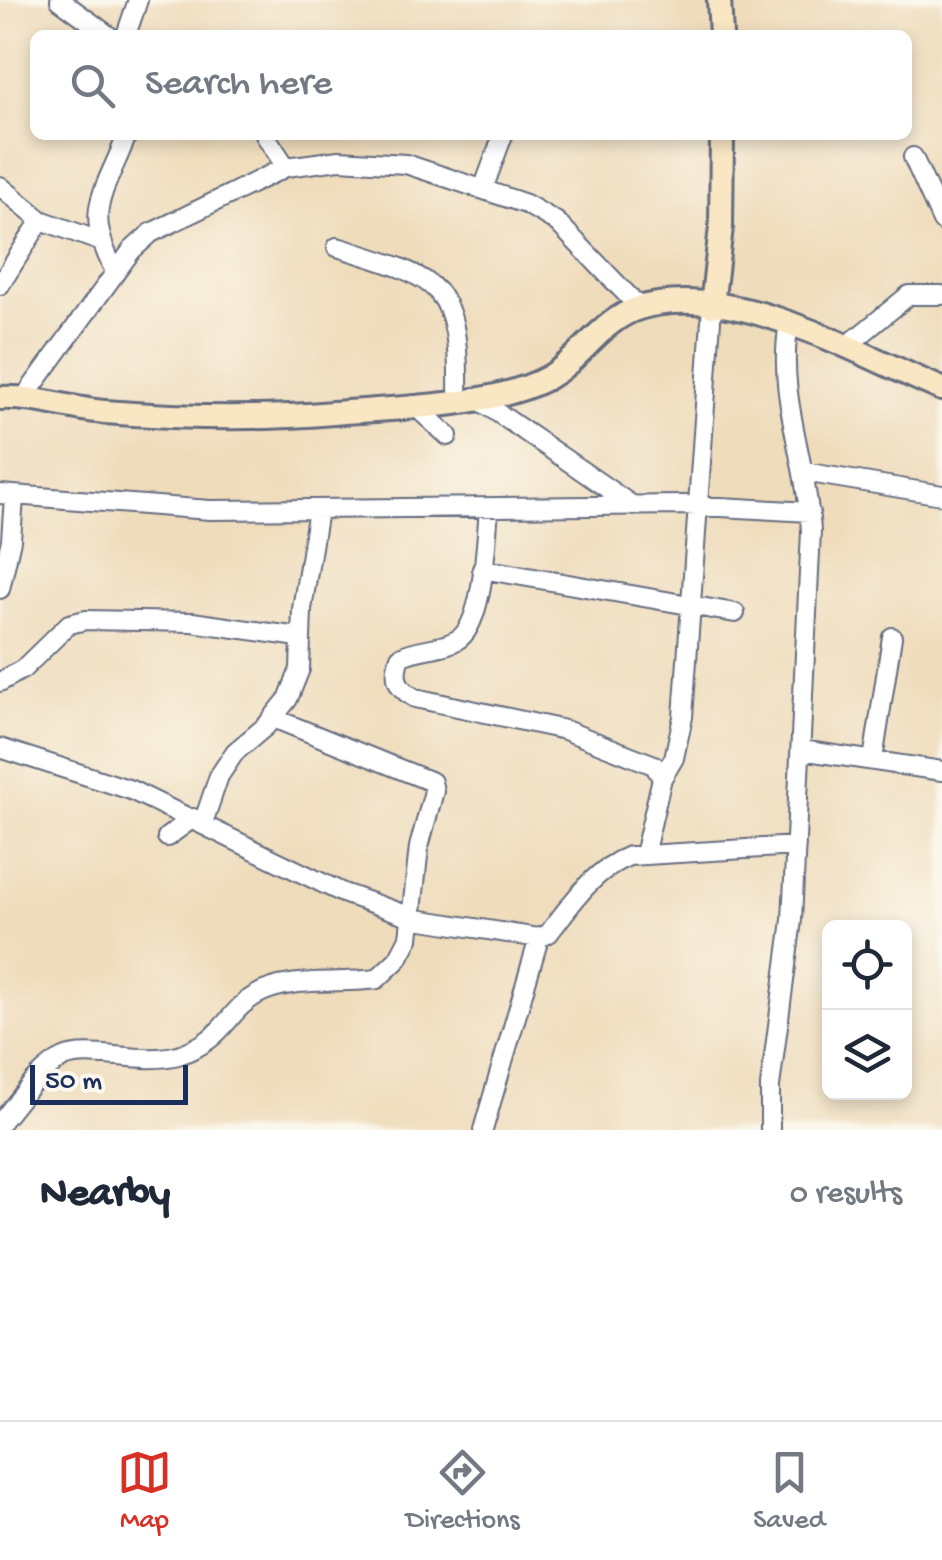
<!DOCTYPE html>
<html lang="en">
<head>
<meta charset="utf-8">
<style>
  :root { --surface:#fff; --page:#f2f2f3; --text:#1f2937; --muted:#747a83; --line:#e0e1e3; --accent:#d93025 }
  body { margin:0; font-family:"Gochi Hand",sans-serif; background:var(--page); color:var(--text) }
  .controls { position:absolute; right:30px; bottom:30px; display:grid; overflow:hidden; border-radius:15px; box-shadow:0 5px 15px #0003 }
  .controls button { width:90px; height:90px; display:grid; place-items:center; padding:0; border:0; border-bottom:2px solid var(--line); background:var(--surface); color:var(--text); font:50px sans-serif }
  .scale { position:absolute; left:30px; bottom:25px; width:158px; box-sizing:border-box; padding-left:10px; border:5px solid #1b2f5e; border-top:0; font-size:28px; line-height:35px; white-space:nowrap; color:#1b2f5e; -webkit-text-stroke:8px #fbf7ec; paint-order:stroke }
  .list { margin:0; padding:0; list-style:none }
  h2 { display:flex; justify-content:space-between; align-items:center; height:130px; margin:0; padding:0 40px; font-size:42px }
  h2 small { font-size:32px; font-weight:400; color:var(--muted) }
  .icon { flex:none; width:55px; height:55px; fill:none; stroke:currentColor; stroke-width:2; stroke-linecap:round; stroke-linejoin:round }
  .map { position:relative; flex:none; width:942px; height:1130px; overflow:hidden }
  .search { position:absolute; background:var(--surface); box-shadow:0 5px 15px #0003; left:30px; right:30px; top:30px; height:110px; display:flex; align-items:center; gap:25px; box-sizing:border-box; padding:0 35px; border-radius:15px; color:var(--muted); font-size:38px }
  .sheet { height:290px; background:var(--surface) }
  nav { display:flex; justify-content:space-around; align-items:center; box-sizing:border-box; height:140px; border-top:2px solid var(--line); background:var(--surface); font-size:28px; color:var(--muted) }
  nav a { display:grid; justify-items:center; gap:5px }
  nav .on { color:var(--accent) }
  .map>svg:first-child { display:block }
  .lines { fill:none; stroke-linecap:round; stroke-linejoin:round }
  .street-casing { stroke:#656c7f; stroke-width:22 }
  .secondary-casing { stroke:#656c7f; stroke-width:28 }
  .street { stroke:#fff; stroke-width:18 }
  .secondary { stroke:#f9e7c3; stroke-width:22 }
</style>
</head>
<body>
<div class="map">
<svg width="942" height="1130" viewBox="0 0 942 1130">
  <rect width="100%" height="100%" fill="#fbf7ec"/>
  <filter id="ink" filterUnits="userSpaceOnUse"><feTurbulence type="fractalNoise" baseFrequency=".01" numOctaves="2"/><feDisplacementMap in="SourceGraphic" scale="20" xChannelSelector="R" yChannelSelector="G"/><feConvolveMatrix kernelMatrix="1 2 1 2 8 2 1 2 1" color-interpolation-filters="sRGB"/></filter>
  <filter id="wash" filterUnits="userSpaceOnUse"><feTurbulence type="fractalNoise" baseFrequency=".0048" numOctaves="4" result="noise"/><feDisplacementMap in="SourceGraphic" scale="40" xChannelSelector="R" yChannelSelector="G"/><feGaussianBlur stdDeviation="2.25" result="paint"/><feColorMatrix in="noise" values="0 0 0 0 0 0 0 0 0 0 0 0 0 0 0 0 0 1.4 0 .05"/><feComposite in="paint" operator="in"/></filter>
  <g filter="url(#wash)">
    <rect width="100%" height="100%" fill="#efdcbb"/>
  </g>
  <g filter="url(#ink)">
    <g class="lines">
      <g class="street-casing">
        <path id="street" d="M60,0L108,35
          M126,35L138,0
          M265,135L286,167
          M913,157L942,221
          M0,186L41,220L99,241
          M483,189L503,135
          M337,247C442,279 460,283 458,399
          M115,271C82,210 104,195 127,135
          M0,285L41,220
          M847,346L909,295H942
          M475,397L633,506
          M23,399L132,250L151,233L286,167L339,160L406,164L526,204L557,222L640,308
          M414,405L448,436
          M804,472L942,495
          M0,494L210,510L684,505L810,512
          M489,509C486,539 484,619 460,638C444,650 418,647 400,657C393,676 396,688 415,698L565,730L654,765L662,778L644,855
          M482,569L735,613
          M0,589L11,540L14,497
          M0,682L23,669L69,624L86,620L192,622L299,637
          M0,748L131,790L343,893L409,916
          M801,750L942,771
          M873,760L892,637
          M662,778L674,758L683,717L712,306
          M203,823L219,776L235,752L266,726L288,699L300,669L302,609L318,510
          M167,837L193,818
          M410,918L539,938L549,933C573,902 592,871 629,856L796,846
          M0,1123C17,1103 39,1069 64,1058C89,1047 143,1065 178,1055C224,1041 227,1011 256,995C288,976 341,984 377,979L398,959L409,938L419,847L434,791L432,782L273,718
          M483,1130L539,938
          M770,1130V1086L792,920L811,531C807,460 776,395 789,323"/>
      </g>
      <g class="secondary-casing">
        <path id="secondary" d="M719,0L721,35
          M712,306L721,227L722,135
          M0,398C35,396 70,409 105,412C181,418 257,420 333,413C394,408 496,407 549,377C583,357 601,320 639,308C734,280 857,354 942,389"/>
      </g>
      <use href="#street" class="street"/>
      <use href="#secondary" class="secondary"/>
    </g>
  </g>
</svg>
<div class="controls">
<button><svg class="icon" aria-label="locate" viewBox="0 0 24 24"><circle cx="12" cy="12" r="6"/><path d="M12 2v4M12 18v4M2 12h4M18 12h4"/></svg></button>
<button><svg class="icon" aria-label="layers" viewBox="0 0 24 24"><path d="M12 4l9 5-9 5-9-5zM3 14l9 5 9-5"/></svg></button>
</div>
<div class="scale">50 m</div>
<div class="search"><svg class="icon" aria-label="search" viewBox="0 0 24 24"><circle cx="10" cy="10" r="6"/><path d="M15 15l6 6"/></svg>Search here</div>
</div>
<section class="sheet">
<h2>Nearby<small>0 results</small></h2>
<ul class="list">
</ul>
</section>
<nav>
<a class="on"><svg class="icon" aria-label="map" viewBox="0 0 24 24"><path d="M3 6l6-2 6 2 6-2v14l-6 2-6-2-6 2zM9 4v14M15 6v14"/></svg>Map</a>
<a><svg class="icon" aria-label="directions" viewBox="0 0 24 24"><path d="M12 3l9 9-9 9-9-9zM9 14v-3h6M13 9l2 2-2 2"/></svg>Directions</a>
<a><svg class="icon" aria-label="saved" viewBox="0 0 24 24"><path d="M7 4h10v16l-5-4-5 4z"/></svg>Saved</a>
</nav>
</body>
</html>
